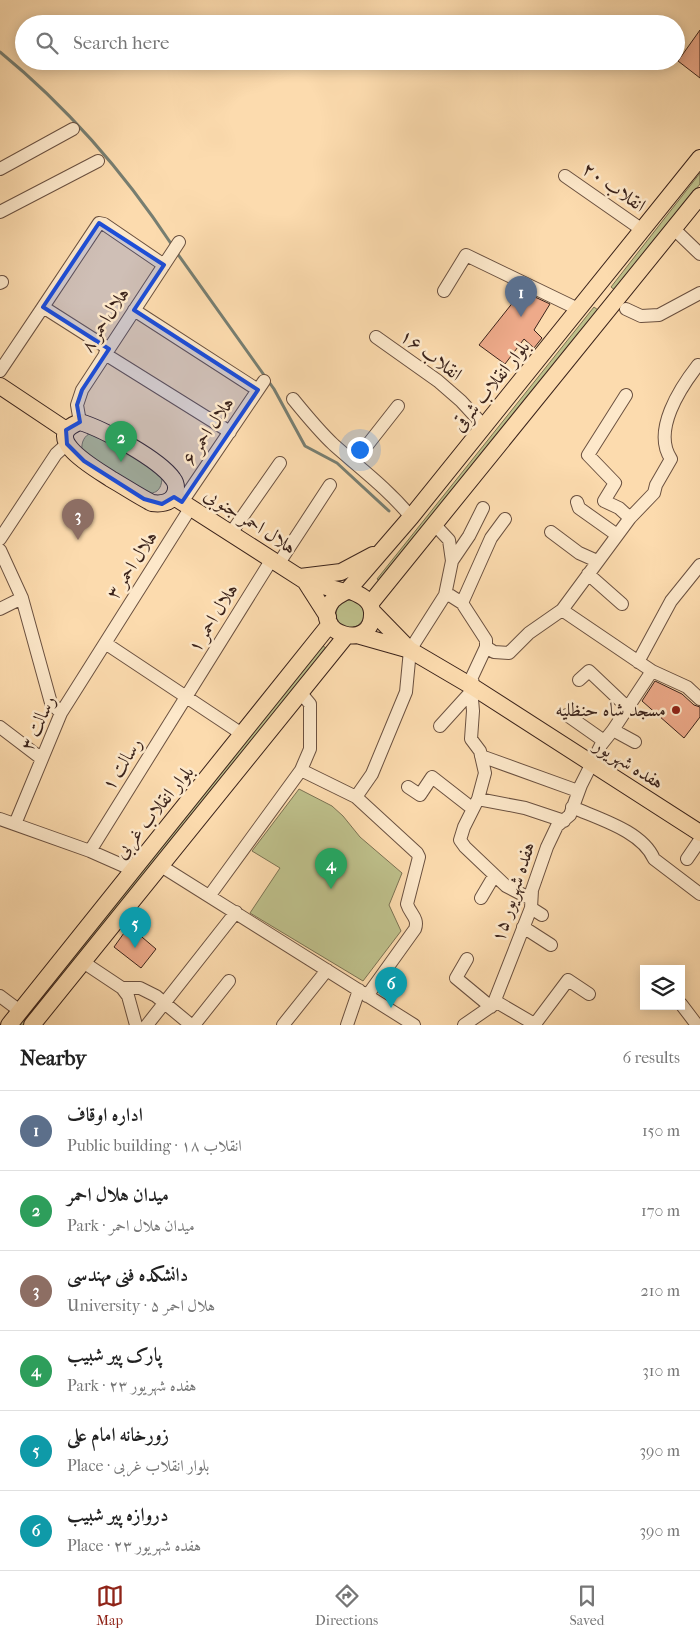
<!DOCTYPE html>
<html lang="en">
<head>
<meta charset="utf-8">
<style>
  :root { --surface:#fff; --page:#f2f2f2; --text:#222; --muted:#767676; --line:#e0e0e0; --accent:#8f2418 }
  body { margin:0; font-family:"IM FELL French Canon",Amiri,serif; background:var(--page); color:var(--text) }
  .controls { position:absolute; right:15px; bottom:15px; display:grid; overflow:hidden; border-radius:0px; box-shadow:0 2px 12px #0003 }
  .controls button { width:45px; height:45px; display:grid; place-items:center; padding:0; border:0; border-bottom:1px solid var(--line); background:var(--surface); color:var(--text); font:25px sans-serif }
  .you { position:absolute; left:359px; top:449px; width:18px; height:18px; margin:-12px; border:4px solid #fff; border-radius:50%; background:#1a73e8; box-shadow:0 0 0 8px #1a73e833 }
  .badge { display:grid; place-items:center; width:32px; height:32px; border-radius:50%; background:var(--accent); color:#fff; font-size:16px; font-weight:700 }
  .pin { position:absolute; translate:-50% -41px; filter:drop-shadow(0 1px 2px #0008) }
  .pin::after { content:''; position:absolute; top:26px; width:18px; height:15px; background:inherit; clip-path:polygon(0 0,100% 0,50% 100%) }
  .list { margin:0; padding:0; list-style:none }
  h2 { display:flex; justify-content:space-between; align-items:center; height:65px; margin:0; padding:0 20px; font-size:21px }
  h2 small { font-size:16px; font-weight:400; color:var(--muted) }
  .list li { display:grid; grid-template-columns:32px 1fr auto; gap:15px; align-items:center; box-sizing:border-box; height:80px; padding:0 20px; border-top:1px solid var(--line) }
  .list b { display:block; font-size:19px; white-space:nowrap }
  .list p { margin:0; font-size:16px; white-space:nowrap; color:var(--muted) }
  .list em { font-size:16px; font-style:normal; color:var(--muted) }
  .icon { flex:none; width:28px; height:28px; fill:none; stroke:currentColor; stroke-width:2; stroke-linecap:round; stroke-linejoin:round }
  .map { position:relative; flex:none; width:700px; height:1025px; overflow:hidden }
  .search { position:absolute; background:var(--surface); box-shadow:0 2px 12px #0003; left:15px; right:15px; top:15px; height:55px; display:flex; align-items:center; gap:12px; box-sizing:border-box; padding:0 18px; border-radius:28px; color:var(--muted); font-size:19px }
  .sheet { height:545px; background:var(--surface) }
  nav { display:flex; justify-content:space-around; align-items:center; box-sizing:border-box; height:70px; border-top:1px solid var(--line); background:var(--surface); font-size:14px; color:var(--muted) }
  nav a { display:grid; justify-items:center; gap:2px }
  nav .on { color:var(--accent) }
  .map>svg:first-child { display:block }
  .green { fill:#bec08b; stroke:#7c7253 }
  .lines { fill:none; stroke-linecap:round; stroke-linejoin:round }
  .stream { stroke:#777e71; stroke-width:3 }
  .building { fill:#eeaa8a; stroke:#3b231b }
  .minor-casing { stroke:#6b5140; stroke-width:14 }
  .major-casing { stroke:#3b231b; stroke-width:18 }
  .minor { stroke:#fde8ca; stroke-width:12 }
  .major { stroke:#fcdbae; stroke-width:16 }
  .marked { fill:#1d4ed8; fill-opacity:0.2; stroke:#1d4ed8; stroke-width:4; stroke-linejoin:round }
  .poi-dot { fill:#8f2418; stroke:#fde8ca; stroke-width:2 }
  .labels { text-anchor:middle; dominant-baseline:central; stroke-width:5; stroke-linejoin:round; paint-order:stroke }
  .street-label { font-size:19px; fill:#3b231b; stroke:#fde8ca }
  .poi-label { font-size:19px; fill:#3b231b; stroke:#fde8ca; text-anchor:end }
</style>
</head>
<body>
<div class="map">
<svg width="700" height="1025" viewBox="0 0 700 1025">
  <rect width="100%" height="100%" fill="#fcdbae"/>
  <filter id="stains"><feTurbulence type="fractalNoise" baseFrequency=".004" numOctaves="4"/><feColorMatrix values="0 0 0 0 .2 0 0 0 0 .09 0 0 0 0 .02 0 0 0 .5 -.17"/></filter>
  <radialGradient id="worn" r=".72"><stop offset=".6" stop-color="#630" stop-opacity="0"/><stop offset="1" stop-color="#630" stop-opacity=".3"/></radialGradient>
  <path class="green" d="M700,173V184L616,291L611,287Z
    M594,307L598,310L381,582L377,579Z
    M92,432L98,433L162,476C162,488 158,495 144,493L82,451C81,442 84,436 92,432Z
    M336 614a14 14 0 1 1 28 0a14 14 0 1 1-28 0Z
    M320,644L329,650L25,1025H17Z
    M299,789L332,806L343,816L360,837L402,873L389,905L401,931L363,981L250,913L280,868L252,851Z"/>
  <g class="lines">
    <path class="stream" d="M0,52C66,106 125,174 172,245
      M177,253L274,389L305,446L337,463L389,511"/>
  </g>
  <path class="building" d="M700,30V78L678,61Z
    M522,291L550,304L534,330L542,338L534,348L524,339L505,364L479,345Z
    M655,681L682,694L694,705L700,707V717L684,738L642,701Z
    M129,926L156,949L141,968L114,947Z"/>
  <g class="lines">
    <g class="minor-casing">
      <path id="minor" d="M0,169L73,129
        M565,176L641,229
        M0,212L98,161
        M674,229L700,254
        M0,283L2,282
        M444,291L466,255L578,309
        M43,307L99,223L104,224L164,265
        M626,309L641,316L659,315L700,293
        M134,310L258,390
        M376,337L438,381L461,401L484,426
        M105,354L230,432
        M0,371L43,307L109,349
        M626,395L588,455L615,483L604,501L619,508L630,518
        M293,399C306,415 319,431 334,445C361,469 388,489 411,517
        M80,422L77,405L82,390L179,242
        M354,462L398,406
        M182,502L264,381
        M577,502L579,508L617,535
        M434,524L449,540L452,561L445,595
        M551,532L579,553L597,561
        M231,533L280,463
        M0,539L56,454L67,444
        M0,550L22,598L51,703L61,713
        M452,561L469,536L483,508
        M279,563L330,485
        M588,574L622,604
        M0,609L22,598
        M562,610L630,518L654,493L656,485L671,459C652,431 680,388 698,365
        M105,643L242,734
        M486,647V640L462,603L491,538L505,519
        M638,662L671,601L700,565
        M579,680L589,671L628,708
        M300,692L310,704V749L301,770L356,797
        M567,715L604,741
        M440,726L469,694L473,687
        M0,727L42,759
        M613,730L635,742
        M481,756L578,791
        M408,787L420,795L432,777L473,809
        M478,799L525,808L564,821
        M572,807C599,819 642,831 654,859L700,894
        M0,819L90,851L133,870
        M15,824L61,713L191,507
        M90,851L272,559
        M687,859L700,840
        M161,866L414,1025
        M210,895L301,770
        M481,898L494,876
        M531,899L506,886L465,847L460,840L464,827L478,799L485,773L480,751L471,739L473,711L472,699L473,687L472,677L486,647L494,652L509,653L529,633L562,610L652,671L687,687L700,699
        M531,908L542,915
        M523,927L551,945
        M467,959L456,978L491,1007
        M83,962L122,988L128,996L136,1025
        M122,988H140L156,996L191,1025
        M0,996L20,1011
        M367,996L415,929C419,918 410,914 407,904L419,857L417,853L356,797L372,774L406,692L410,650L445,595L451,596L462,603
        M495,1001L536,1025
        M681,1004L697,1025
        M535,1024L568,980L589,994
        M147,1025L236,912
        M194,1025L229,981
        M283,1025L327,970
        M347,1025L359,990
        M464,1025L493,1005L531,908L532,890L547,847L557,826L570,815L581,785L601,745L613,730L652,671"/>
    </g>
    <g class="major-casing">
      <path id="major" d="M0,386L66,430
        M80,422C103,429 159,459 173,479C177,484 177,491 173,497C168,504 160,504 152,503C138,496 125,487 111,479C96,469 38,437 80,422Z
        M174,497L305,581
        M300,577L341,572L373,555
        M348,590L411,517L700,158
        M348,590C359,594 371,599 372,612C374,654 308,633 332,601C337,595 343,594 348,590Z
        M370,604L700,196
        M328,617L305,581L345,592
        M357,635L410,650L372,611
        M410,650L473,687L700,833
        M9,1025L330,624
        M32,1025L346,636"/>
    </g>
    <use href="#minor" class="minor"/>
    <use href="#major" class="major"/>
  </g>
  <path class="marked" d="M99,223L164,265L134,310L258,390L182,502L174,497L162,504L144,499L84,461L67,444L66,430L80,422L77,405L82,390L109,349L43,307Z"/>
  <circle class="poi-dot" cx="676" cy="710" r="5"/>
  <g class="labels">
    <g class="street-label">
      <text transform="translate(614 187) rotate(35)">انقلاب ۲۰</text>
      <text transform="translate(105 320) rotate(-57)">هلال‌احمر ۸</text>
      <text transform="translate(431 355) rotate(37)">انقلاب ۱۶</text>
      <text transform="translate(491 386) rotate(-51)">بلوار انقلاب شرقی</text>
      <text transform="translate(208 431) rotate(-56)">هلال احمر ۶</text>
      <text transform="translate(250 521) rotate(33)">هلال احمر جنوبی</text>
      <text transform="translate(132 565) rotate(-57)">هلال احمر ۳</text>
      <text transform="translate(213 618) rotate(-58)">هلال احمر ۱</text>
      <text transform="translate(38 723) rotate(-65)">رسالت ۳</text>
      <text transform="translate(122 764) rotate(-58)">رسالت ۱</text>
      <text transform="translate(629 764) rotate(32)">هفده شهریور</text>
      <text transform="translate(154 812) rotate(-51)">بلوار انقلاب غربی</text>
      <text transform="translate(513 892) rotate(-72)">هفده شهریور ۱۵</text>
    </g>
    <g class="poi-label">
      <text x="666" y="710">مسجد شاه حنظلیه</text>
    </g>
  </g>
  <rect width="100%" height="100%" filter="url(#stains)"/>
  <rect width="100%" height="100%" fill="url(#worn)"/>
</svg>
<div class="controls">
<button><svg class="icon" aria-label="layers" viewBox="0 0 24 24"><path d="M12 4l9 5-9 5-9-5zM3 14l9 5 9-5"/></svg></button>
</div>
<div class="you"></div>
<div class="pin badge" style="left:521px;top:317px;background:#5c6f8a">1</div>
<div class="pin badge" style="left:121px;top:462px;background:#2e9e5b">2</div>
<div class="pin badge" style="left:78px;top:540px;background:#8d6e63">3</div>
<div class="pin badge" style="left:331px;top:889px;background:#2e9e5b">4</div>
<div class="pin badge" style="left:135px;top:948px;background:#0f9aa8">5</div>
<div class="pin badge" style="left:391px;top:1008px;background:#0f9aa8">6</div>
<div class="search"><svg class="icon" aria-label="search" viewBox="0 0 24 24"><circle cx="10" cy="10" r="6"/><path d="M15 15l6 6"/></svg>Search here</div>
</div>
<section class="sheet">
<h2>Nearby<small>6 results</small></h2>
<ul class="list">
<li><span class="badge" style="background:#5c6f8a">1</span><div><b>اداره اوقاف</b><p>Public building · انقلاب ۱۸</p></div><em>150 m</em></li>
<li><span class="badge" style="background:#2e9e5b">2</span><div><b>میدان هلال احمر</b><p>Park · میدان هلال احمر</p></div><em>170 m</em></li>
<li><span class="badge" style="background:#8d6e63">3</span><div><b>دانشکده فنی مهندسی</b><p>University · هلال احمر ۵</p></div><em>210 m</em></li>
<li><span class="badge" style="background:#2e9e5b">4</span><div><b>پارک پیر شبیب</b><p>Park · هفده شهریور ۲۳</p></div><em>310 m</em></li>
<li><span class="badge" style="background:#0f9aa8">5</span><div><b>زورخانه امام علی</b><p>Place · بلوار انقلاب غربی</p></div><em>390 m</em></li>
<li><span class="badge" style="background:#0f9aa8">6</span><div><b>دروازه پیر شبیب</b><p>Place · هفده شهریور ۲۳</p></div><em>390 m</em></li>
</ul>
</section>
<nav>
<a class="on"><svg class="icon" aria-label="map" viewBox="0 0 24 24"><path d="M3 6l6-2 6 2 6-2v14l-6 2-6-2-6 2zM9 4v14M15 6v14"/></svg>Map</a>
<a><svg class="icon" aria-label="directions" viewBox="0 0 24 24"><path d="M12 3l9 9-9 9-9-9zM9 14v-3h6M13 9l2 2-2 2"/></svg>Directions</a>
<a><svg class="icon" aria-label="saved" viewBox="0 0 24 24"><path d="M7 4h10v16l-5-4-5 4z"/></svg>Saved</a>
</nav>
</body>
</html>
